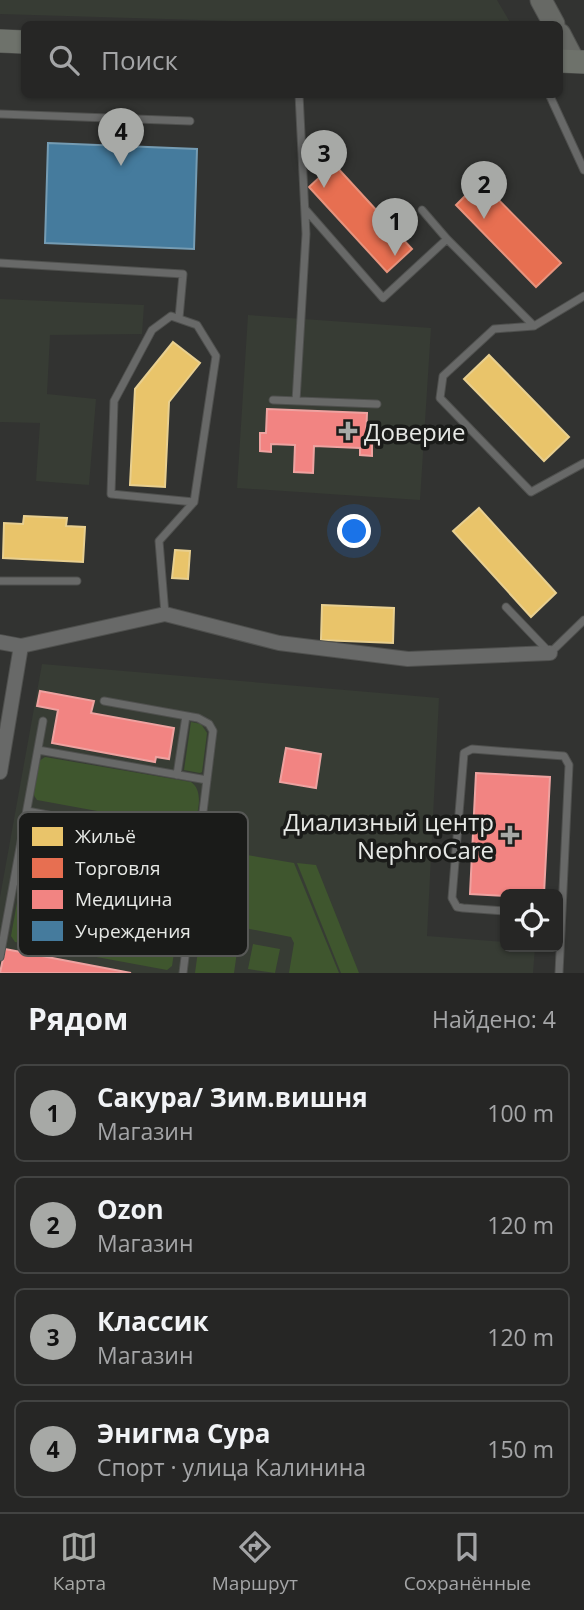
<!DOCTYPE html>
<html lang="ru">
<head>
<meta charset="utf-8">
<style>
  :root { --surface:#262625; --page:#2e2e2d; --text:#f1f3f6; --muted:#a4a5a7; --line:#424342; --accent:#a7a9a6 }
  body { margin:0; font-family:"Open Sans",sans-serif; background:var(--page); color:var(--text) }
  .controls { position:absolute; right:21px; bottom:21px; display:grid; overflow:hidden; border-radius:10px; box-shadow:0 2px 5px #0004 }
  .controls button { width:63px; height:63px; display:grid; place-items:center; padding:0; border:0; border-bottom:2px solid var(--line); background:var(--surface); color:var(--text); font:35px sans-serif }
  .you { position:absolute; left:355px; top:532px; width:24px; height:24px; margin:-18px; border:5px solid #fff; border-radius:50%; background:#1a73e8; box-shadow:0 0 0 10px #1a73e833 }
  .badge { display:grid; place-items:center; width:46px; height:46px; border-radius:50%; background:var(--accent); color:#111; font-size:23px; font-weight:700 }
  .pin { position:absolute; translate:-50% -58px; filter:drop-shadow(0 2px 4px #0008) }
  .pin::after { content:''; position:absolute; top:37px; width:24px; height:21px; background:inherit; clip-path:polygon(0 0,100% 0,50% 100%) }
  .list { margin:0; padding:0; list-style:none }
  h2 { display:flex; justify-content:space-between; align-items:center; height:91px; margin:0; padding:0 28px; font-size:30px }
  h2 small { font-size:23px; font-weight:400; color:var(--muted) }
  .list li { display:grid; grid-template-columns:46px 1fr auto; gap:21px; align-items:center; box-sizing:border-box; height:98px; margin:0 14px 14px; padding:0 14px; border:2px solid var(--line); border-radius:10px }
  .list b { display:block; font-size:26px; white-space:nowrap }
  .list p { margin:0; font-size:23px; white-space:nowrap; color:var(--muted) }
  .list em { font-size:23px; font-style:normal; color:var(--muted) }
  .icon { flex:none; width:38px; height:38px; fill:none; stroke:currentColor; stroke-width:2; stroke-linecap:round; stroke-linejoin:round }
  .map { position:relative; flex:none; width:584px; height:973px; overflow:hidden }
  .search { position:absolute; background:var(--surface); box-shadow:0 2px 5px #0004; left:21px; right:21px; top:21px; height:77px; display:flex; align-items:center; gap:18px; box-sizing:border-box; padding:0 24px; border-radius:10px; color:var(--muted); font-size:26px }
  .sheet { height:539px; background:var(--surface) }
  nav { display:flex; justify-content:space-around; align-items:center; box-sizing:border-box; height:98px; border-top:2px solid var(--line); background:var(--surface); font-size:19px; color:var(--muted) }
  nav a { display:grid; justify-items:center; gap:4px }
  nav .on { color:var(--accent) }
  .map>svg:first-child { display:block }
  .built { fill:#373c34 }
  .green { fill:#3f562e }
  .homes { fill:#e9c46a; stroke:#e8cf8f; stroke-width:2 }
  .shops { fill:#e76f51; stroke:#e7937d; stroke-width:2 }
  .health { fill:#f28482; stroke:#eea2a0; stroke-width:2 }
  .public { fill:#457b9d; stroke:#759cb3; stroke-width:2 }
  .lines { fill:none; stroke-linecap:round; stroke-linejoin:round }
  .service-casing { stroke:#4f504e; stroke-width:9 }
  .minor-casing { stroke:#4f504e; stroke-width:16 }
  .secondary-casing { stroke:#4f504e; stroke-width:23 }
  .primary-casing { stroke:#4f504e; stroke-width:24 }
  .service { stroke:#686968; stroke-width:7 }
  .minor { stroke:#686968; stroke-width:14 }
  .secondary { stroke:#676965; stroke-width:21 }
  .primary { stroke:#6e726b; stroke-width:23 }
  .poi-dot { fill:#a7a9a6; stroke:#1a1b19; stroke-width:2.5 }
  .labels { text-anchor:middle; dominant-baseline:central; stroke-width:7; stroke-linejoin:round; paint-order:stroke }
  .poi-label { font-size:24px; fill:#e6e8e5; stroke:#1a1b19; text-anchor:start }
  .key { fill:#1a1b19; stroke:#575856; stroke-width:2 }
  .key-label { font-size:19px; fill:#e6e8e5 }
</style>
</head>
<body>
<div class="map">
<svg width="584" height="973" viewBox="0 0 584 973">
  <rect width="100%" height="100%" fill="#323331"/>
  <path class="built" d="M0,0H497L511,24H328L0,14Z
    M0,299L144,305L142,334L50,335L47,394L96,399L89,485L36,481L40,423L0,422Z
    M248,315L431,328L420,500L237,488Z
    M42,664L439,698L427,936L505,942V947H535L533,973H0V897Z"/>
  <path class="green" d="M191,722L201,724L207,733L202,772L200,773L184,770Z
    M45,757L191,782C204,791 198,812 194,826L190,828L37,800L33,794L39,761Z
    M217,850L294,863L339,973H289L294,943L291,937L245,928L210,883L212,854Z
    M297,863L316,865L359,973H341Z
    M22,892L176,921L178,927L172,966L167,970L15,942L11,936L18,897Z
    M207,897L239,938L234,973H195L205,899Z
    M253,944L280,949L275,973L248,969Z"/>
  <path class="homes" d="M173,342L200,363L169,402L165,487L130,485L135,389Z
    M489,355L569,437L544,461L464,379Z
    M479,508L556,593L531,617L453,531Z
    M24,516L67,518L66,526L85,527L83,562L3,558L4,523L23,524Z
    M175,550L190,551L188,579L172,578Z
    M322,605L394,608L393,643L321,640Z"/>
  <path class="shops" d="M334,164L412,249L387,272L309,187Z
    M480,181L561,263L536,287L456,205Z"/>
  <path class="health" d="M267,409L367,413L366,437H372V456L360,455V448L314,446L313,473L294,472L295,445L271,444V452L260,451V433H266Z
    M40,691L94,701L91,713L174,728L169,759L156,757L155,762L52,743L58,710L37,706Z
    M286,748L321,754L316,788L280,782Z
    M476,773L550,777L544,894H505V896L470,894Z
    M5,949L131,973H0Z"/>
  <path class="public" d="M48,143L197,149L194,249L45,243Z"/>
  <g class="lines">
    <g class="service-casing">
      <path id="service" d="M549,94L584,170
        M0,114L190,121
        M305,209L383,298L447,239
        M422,210L447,239L534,326L584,296
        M0,263L183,274L179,318
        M534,326L494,329L443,376L440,398L531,492L584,463
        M273,400L377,404
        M296,401L306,234L299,94
        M0,581H77
        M506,607L550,653L584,620
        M165,614L159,541L194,502L216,356L197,325L171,316L152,330L114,401L111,494L194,502
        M104,701L198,718L209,724L213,731L183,973
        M38,750L207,780
        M177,775L186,716
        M27,811L199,844
        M14,881L190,915
        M505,911L463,908L457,907L452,898L464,753L472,749L564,756L569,765L559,973
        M0,957L43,721"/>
    </g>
    <g class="minor-casing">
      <path id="minor" d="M0,642L21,646L165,614L279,643L408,659L550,653
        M0,772L21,646"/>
    </g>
    <g class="secondary-casing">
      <path id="secondary" d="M541,0L554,24
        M560,34L574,61"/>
    </g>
    <g class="primary-casing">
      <path id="primary" d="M0,41L24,42
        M560,61L584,62"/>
    </g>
    <use href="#service" class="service"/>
    <use href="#minor" class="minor"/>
    <use href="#secondary" class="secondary"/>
    <use href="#primary" class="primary"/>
  </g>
  <g class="poi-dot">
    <path d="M344.5 420.5h7v7h7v7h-7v7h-7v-7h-7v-7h7z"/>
    <path d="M506.5 824.5h7v7h7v7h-7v7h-7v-7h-7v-7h7z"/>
  </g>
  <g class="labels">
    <g class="poi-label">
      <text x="364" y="431">Доверие</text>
      <text x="494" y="821" text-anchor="end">Диализный центр<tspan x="494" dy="28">NephroCare</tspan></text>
    </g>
  </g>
  <rect x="18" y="812" width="230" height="144" rx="10" class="key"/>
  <rect x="32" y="827" width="31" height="19" fill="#e9c46a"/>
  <rect x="32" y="858" width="31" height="20" fill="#e76f51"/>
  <rect x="32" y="890" width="31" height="19" fill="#f28482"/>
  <rect x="32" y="921" width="31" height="20" fill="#457b9d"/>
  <g class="key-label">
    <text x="75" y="843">Жильё</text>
    <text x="75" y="875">Торговля</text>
    <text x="75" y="906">Медицина</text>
    <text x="75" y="938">Учреждения</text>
  </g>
</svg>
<div class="controls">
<button><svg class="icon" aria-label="locate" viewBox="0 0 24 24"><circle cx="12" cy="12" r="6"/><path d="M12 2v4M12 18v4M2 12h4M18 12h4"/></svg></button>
</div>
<div class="you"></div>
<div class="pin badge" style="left:395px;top:256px">1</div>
<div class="pin badge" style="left:484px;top:219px">2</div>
<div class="pin badge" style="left:324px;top:188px">3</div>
<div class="pin badge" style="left:121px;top:166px">4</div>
<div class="search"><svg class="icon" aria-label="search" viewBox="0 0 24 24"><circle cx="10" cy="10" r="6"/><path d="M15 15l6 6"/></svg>Поиск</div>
</div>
<section class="sheet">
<h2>Рядом<small>Найдено: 4</small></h2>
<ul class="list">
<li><span class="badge">1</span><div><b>Сакура/ Зим.вишня</b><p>Магазин</p></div><em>100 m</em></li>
<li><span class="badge">2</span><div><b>Ozon</b><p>Магазин</p></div><em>120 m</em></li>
<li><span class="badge">3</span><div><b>Классик</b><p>Магазин</p></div><em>120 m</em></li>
<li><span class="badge">4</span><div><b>Энигма Сура</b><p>Спорт · улица Калинина</p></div><em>150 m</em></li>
</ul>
</section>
<nav>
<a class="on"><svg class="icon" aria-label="map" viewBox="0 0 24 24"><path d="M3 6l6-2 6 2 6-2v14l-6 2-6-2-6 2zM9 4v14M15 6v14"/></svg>Карта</a>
<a><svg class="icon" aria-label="directions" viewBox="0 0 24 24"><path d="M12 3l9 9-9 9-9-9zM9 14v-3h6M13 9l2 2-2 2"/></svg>Маршрут</a>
<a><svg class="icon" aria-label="saved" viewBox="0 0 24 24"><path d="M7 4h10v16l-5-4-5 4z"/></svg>Сохранённые</a>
</nav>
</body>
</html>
